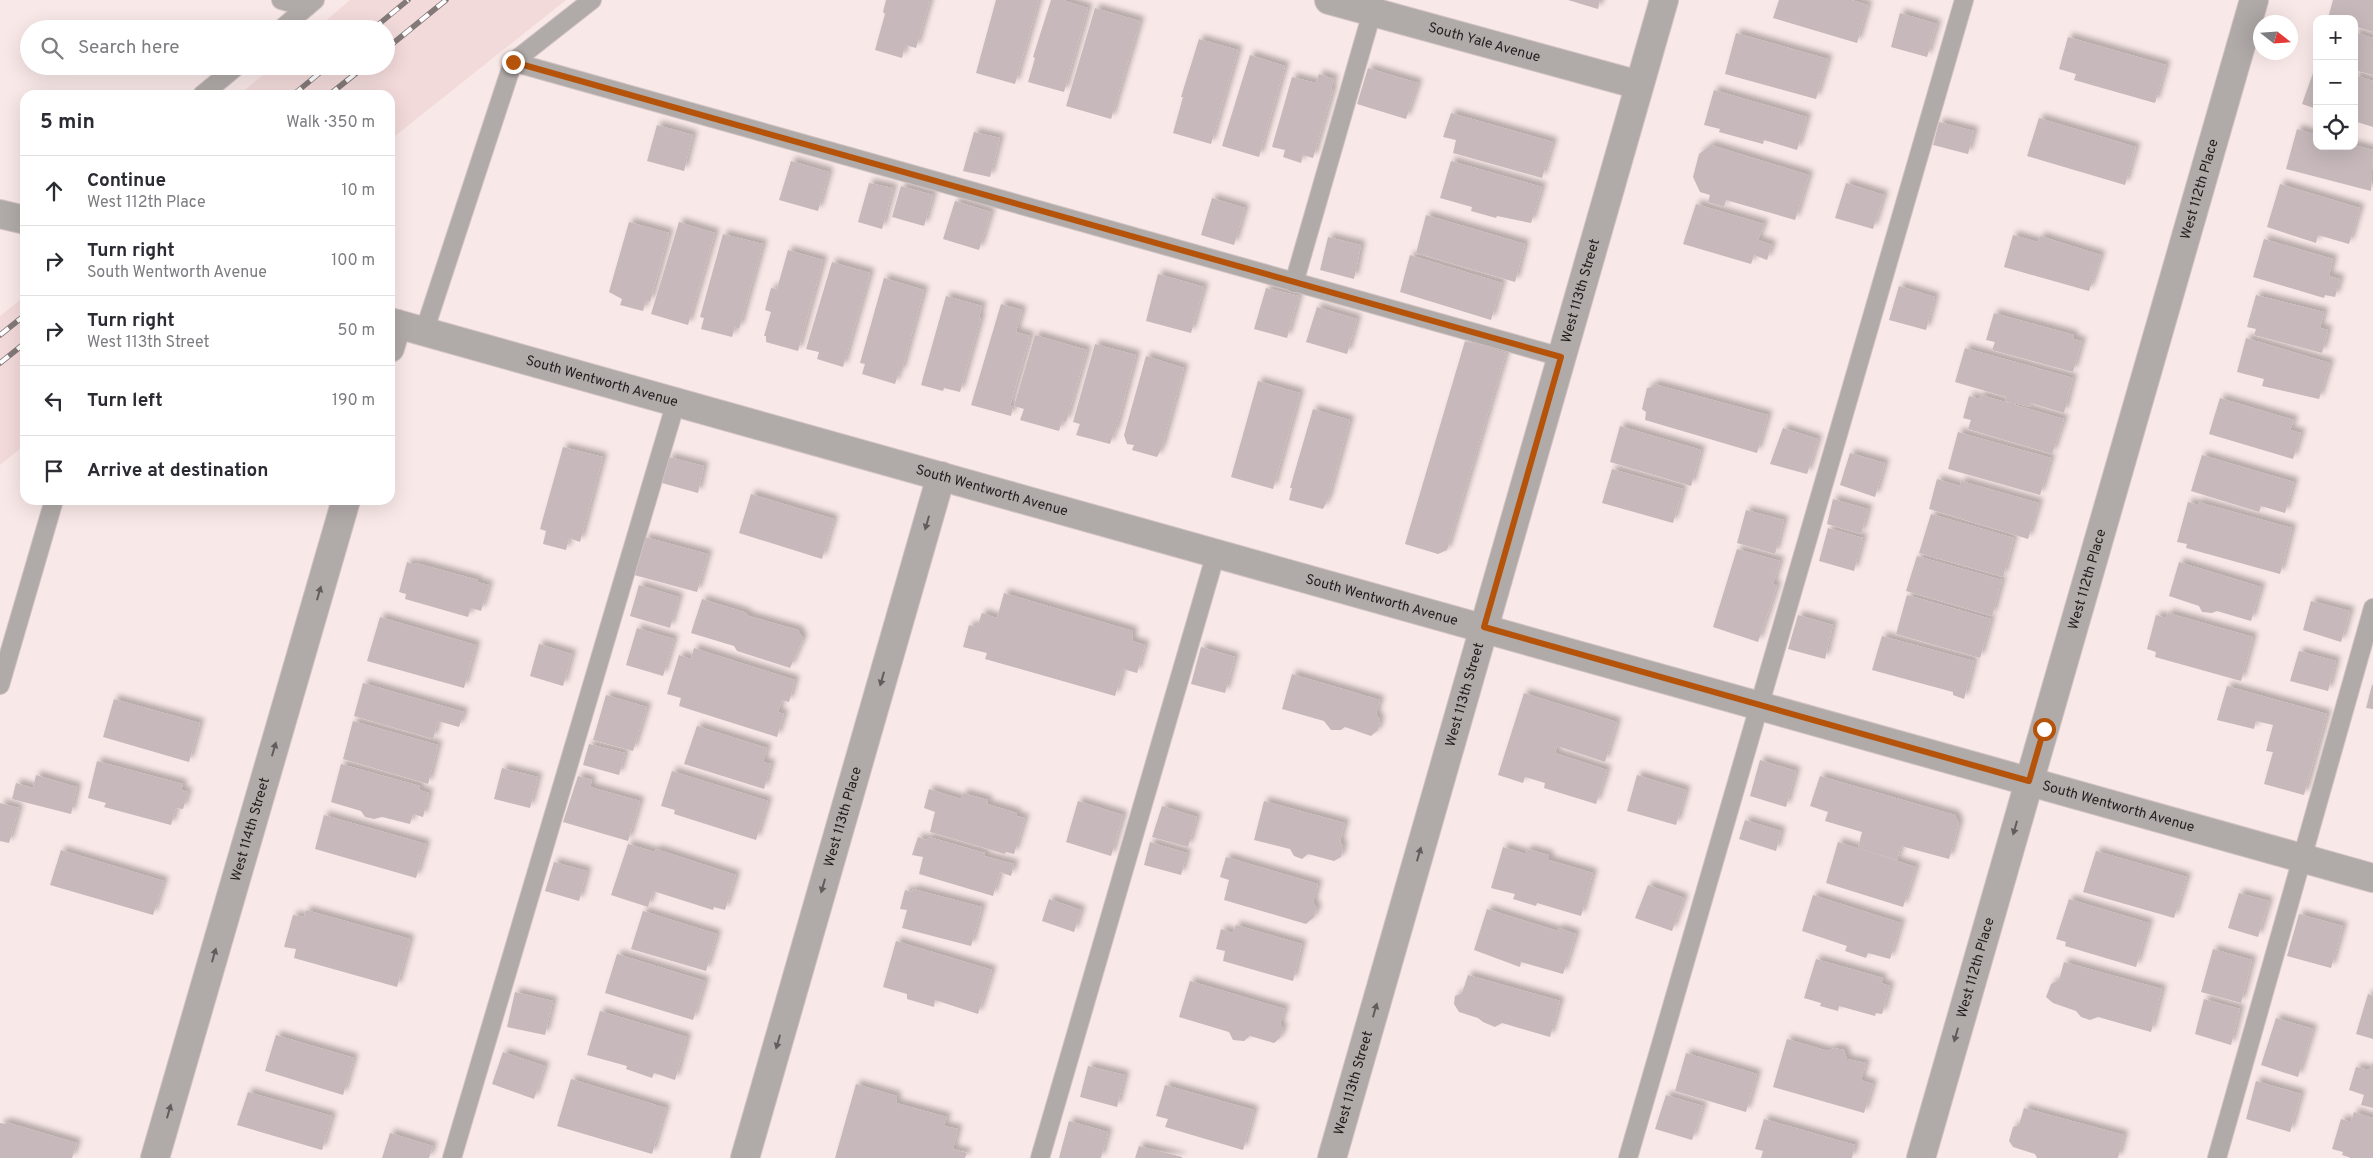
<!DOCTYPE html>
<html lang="en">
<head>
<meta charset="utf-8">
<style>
  :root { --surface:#fff; --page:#f7f7f7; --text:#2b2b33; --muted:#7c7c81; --line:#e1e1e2 }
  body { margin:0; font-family:Overpass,sans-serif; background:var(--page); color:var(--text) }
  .controls { position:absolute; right:15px; top:15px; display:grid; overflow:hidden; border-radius:10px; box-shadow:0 5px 20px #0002 }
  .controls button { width:45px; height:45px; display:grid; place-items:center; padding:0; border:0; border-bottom:1px solid var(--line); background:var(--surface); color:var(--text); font:25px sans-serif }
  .compass { position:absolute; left:2253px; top:15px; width:45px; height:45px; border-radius:50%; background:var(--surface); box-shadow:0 5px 20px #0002; rotate:107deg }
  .stop { position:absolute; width:15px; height:15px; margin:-11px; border:4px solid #b45309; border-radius:50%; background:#fff }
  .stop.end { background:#b45309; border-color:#fff; box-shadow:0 1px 5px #0008 }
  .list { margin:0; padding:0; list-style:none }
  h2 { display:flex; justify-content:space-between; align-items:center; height:65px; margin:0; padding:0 20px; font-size:21px }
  h2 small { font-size:16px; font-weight:400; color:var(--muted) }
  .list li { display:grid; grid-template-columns:32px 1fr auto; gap:15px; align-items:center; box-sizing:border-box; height:70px; padding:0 20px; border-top:1px solid var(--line) }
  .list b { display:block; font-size:19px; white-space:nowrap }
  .list p { margin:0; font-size:16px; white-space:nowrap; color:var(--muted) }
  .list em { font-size:16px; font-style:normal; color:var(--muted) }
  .icon { flex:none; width:28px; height:28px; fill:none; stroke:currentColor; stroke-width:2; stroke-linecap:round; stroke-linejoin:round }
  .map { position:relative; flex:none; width:2373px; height:1158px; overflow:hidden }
  .search { position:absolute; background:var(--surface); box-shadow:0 5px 20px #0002; left:20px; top:20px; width:375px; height:55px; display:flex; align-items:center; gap:12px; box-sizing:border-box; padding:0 18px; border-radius:28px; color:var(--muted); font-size:19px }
  .panel { position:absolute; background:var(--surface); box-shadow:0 5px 20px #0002; left:20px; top:90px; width:375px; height:415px; border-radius:15px }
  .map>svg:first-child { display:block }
  .built { fill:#f3dada }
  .building { fill:#c6b8bb; filter:url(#shadow) }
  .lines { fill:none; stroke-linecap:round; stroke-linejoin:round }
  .service-casing { stroke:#d2c3c3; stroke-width:20 }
  .minor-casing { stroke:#d2c3c3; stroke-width:30 }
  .tertiary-casing { stroke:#d2c3c3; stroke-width:30 }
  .service { stroke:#b0aaa8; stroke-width:18 }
  .minor { stroke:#b0aaa8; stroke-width:28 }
  .tertiary { stroke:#b0aaa8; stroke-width:28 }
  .rail-casing { stroke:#837978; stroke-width:5.5 }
  .rail { stroke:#fff; stroke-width:4; stroke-dasharray:11; stroke-linecap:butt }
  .oneway { fill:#625c5c }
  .route { stroke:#b45309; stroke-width:6 }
  .labels { text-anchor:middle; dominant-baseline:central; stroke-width:4.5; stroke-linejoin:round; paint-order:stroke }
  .street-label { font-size:14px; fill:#231d1d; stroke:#fff }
</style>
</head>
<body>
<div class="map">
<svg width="2373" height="1158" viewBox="0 0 2373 1158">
  <defs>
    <filter id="shadow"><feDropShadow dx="4.5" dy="-4.5" stdDeviation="2.5" flood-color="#0004"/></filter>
  </defs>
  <rect width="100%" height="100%" fill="#f8e8e7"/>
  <path class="built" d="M350,0H566L390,140V95H239L273,66H386V29H316Z
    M25,296V445L0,465V316Z"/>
  <path class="building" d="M886,0H930L916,48L905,45L902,58L875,50L885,14L883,12Z
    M996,0H1039L1015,84L976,73Z
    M1051,0H1062L1088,8L1064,92L1028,82L1035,58L1033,57Z
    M1568,0H1600L1598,9Z
    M1779,0H1851L1868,5L1857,43L1773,18Z
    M2333,0H2373V32L2354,26V19L2328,18Z
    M1095,8L1140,21L1111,119L1066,106Z
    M1900,13L1937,24L1927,57L1891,47Z
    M2354,32L2373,38V75L2354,70Z
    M1736,33L1828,59L1816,99L1725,74Z
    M2068,37L2166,65L2155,103L2074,80L2076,74L2059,69Z
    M1199,39L1238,50L1211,144L1173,133L1183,97H1181Z
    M1250,55L1285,66L1259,157L1222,146Z
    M2317,62V109L2302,104Z
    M1368,68L1418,83L1406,119L1357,104Z
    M1319,74L1334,79L1331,89H1333L1313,158L1303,155L1301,163L1283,157L1285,150L1272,147L1292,77L1316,83Z
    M2354,75L2373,81V127L2354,121Z
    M1714,90L1807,117L1797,150L1764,140L1763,144L1719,132L1720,129L1704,125Z
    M1451,113L1553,142L1542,178L1453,153L1456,140L1443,137Z
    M2039,118L2136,147L2125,185L2027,156Z
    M1939,122L1974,131L1968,154L1933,145Z
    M657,125L693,135L684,171L647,161Z
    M2297,129L2317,135V146L2354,145L2373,150L2371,191L2286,169Z
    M974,132L1000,138L990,177L963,171Z
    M1711,145L1809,175L1795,220L1726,200L1724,207L1708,202L1710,195L1700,192L1693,177L1699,154Z
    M791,161L829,172L818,211L779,200Z
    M1451,161L1542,187L1531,223L1497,216L1496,218L1471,211L1472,207L1440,198Z
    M869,183L893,188L882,229L858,222Z
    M1846,183L1884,195L1873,229L1835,218Z
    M2280,184L2360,208L2349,244L2318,235L2316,243L2267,227Z
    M901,186L933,195L924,226L892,217Z
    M1212,198L1245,208L1234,245L1201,235Z
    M955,201L991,212L979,250L943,239Z
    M1696,204L1764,224L1758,240L1772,245L1767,260L1754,255L1751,264L1683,244Z
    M1426,215L1525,244L1515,282L1416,253Z
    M629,222L669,233L650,302L646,300L643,311L620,305L622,299L609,292Z
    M679,222L715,233L688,325L651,314Z
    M723,234L763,244L739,329L735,327L732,337L701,329L704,318L700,317Z
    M2013,235L2038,242L2040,236L2101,255L2089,291L2004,267Z
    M1328,237L1361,245L1354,279L1320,270Z
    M2264,239L2333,259L2329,276L2340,279L2335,297L2325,295L2324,298L2253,277Z
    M788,250L823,260L798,351L766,342V336H764L771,312L765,310L771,288L777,289Z
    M1410,255L1502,283L1491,320L1400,292Z
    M832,262L870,273L843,367L817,359L819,352L806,349Z
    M1158,274L1204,287L1191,333L1146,321Z
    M884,278L924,290L901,373L899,371L895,384L862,374L865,364L860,363Z
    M1899,286L1935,297L1926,330L1889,320Z
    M1266,288L1299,296L1287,338L1254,329Z
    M2256,295L2324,312L2320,328L2328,330L2322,353L2254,335L2256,329L2247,327Z
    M946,296L982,306L979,317H981L960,392L944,388L943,391L921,385Z
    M1001,304L1022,310L1016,332L1030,336L1010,406L1013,407L1011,416L971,405Z
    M1317,307L1357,319L1347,354L1306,342Z
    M1994,313L2074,335L2073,339L2082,341L2073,372L1992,350L1995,342L1986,340Z
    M1035,335L1087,350L1066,422L1062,421L1059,431L1020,420L1024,409L1014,406Z
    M2246,338L2330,363L2319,399L2262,386L2264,379L2237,372Z
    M1465,341L1506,353L1447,550L1438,554L1405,544Z
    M1095,344L1136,355L1115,433L1114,432L1110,444L1076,435L1080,424L1073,422Z
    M1965,348L2073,378L2064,413L2031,403L2030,407L2005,401L2006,397L1955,382Z
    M1146,356L1184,368L1162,447L1157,457L1132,450L1134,445L1127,444L1124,435Z
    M1258,381L1300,393L1273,489L1231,477Z
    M1654,384L1768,415L1757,453L1645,420L1646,412L1642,409L1647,388L1652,387Z
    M1981,395L2064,419L2052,454L1968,429L1971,420L1963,418L1969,396L1979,399Z
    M2220,398L2294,420L2290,430L2301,433L2293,459L2209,434Z
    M1313,409L1350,420L1328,499L1323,509L1289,500L1292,488H1290Z
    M1620,426L1701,450L1691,486L1610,462Z
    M1783,428L1818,439L1807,474L1770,464Z
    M1958,432L2051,458L2040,495L1948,469Z
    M563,447L603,457L580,542L569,538L566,550L543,544L546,531L540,529Z
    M1850,453L1885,463L1875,497L1840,485Z
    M2202,455L2294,482L2285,513L2261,506L2259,512L2191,491Z
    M669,457L704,466L698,493L662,483Z
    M1612,469L1683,489L1673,523L1602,503Z
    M1937,479L1960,486L1961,481L2039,503L2028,539L1929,509Z
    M751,494L834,519L822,559L739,533Z
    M1833,499L1868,509L1861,534L1827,524Z
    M2188,502L2198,505V502L2292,528L2280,574L2186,548L2187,544L2177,542Z
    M1746,510L1784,520L1775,554L1737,543Z
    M1931,514L2014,538L2003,577L1919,553Z
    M1828,528L1863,538L1854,571L1819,561Z
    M645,537L708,554L697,592L634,575Z
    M1737,549L1780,561L1773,584L1777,586L1758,642L1713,627Z
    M1917,556L2002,580L1992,616L1906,591Z
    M407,562L415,565L416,563L478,580L477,582L489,585L481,611L471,608L468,617L405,599L406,594L399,592Z
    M2179,562L2261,587L2251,621L2217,611L2212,613L2202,612L2199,606L2169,596Z
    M639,585L679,597L670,628L630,616Z
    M1004,593L1133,631L1132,641L1145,645L1137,673L1123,669L1115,696L985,659L987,653L963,647L969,625L977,627L982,613L997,618Z
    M1907,595L1991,619L1980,658L1896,634Z
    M702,599L744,612L749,616L798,630L803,639L790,668L737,651L734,646L691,633Z
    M2311,601L2350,611L2341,642L2303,630Z
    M2168,613L2253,637L2241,681L2155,657L2156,652L2147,649L2156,615L2166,618Z
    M1798,615L1833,625L1825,659L1788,649Z
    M380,617L476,645L464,688L367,661Z
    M637,628L674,639L663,676L626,665Z
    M1882,636L1974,661L1964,699L1953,695V692L1872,670Z
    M539,644L572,654L563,686L530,676Z
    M1201,647L1235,657L1225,693L1191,684Z
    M694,648L795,680L789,702L782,700L778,712L784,714L777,737L679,706L681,698L667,694L679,655L691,659Z
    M2299,651L2336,661L2328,691L2290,681Z
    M1292,674L1380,700L1376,714L1380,720L1378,730L1371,736L1345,727L1341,730H1331L1324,721L1282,709Z
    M363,683L464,712L459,727L438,721L433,739L354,716Z
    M2372,685H2373V709L2366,708Z
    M2227,686L2327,714L2304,795L2264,784L2273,752L2266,751L2273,725L2256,721L2254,729L2217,720Z
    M1524,693L1617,722L1605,762L1557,746L1555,753L1607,770L1596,804L1544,788L1545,783L1525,777L1523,783L1498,775Z
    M606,695L647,707L633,751L593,740Z
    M114,699L200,723L189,762L103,737Z
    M353,721L438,745L428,784L343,759Z
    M697,726L767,748L763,762L771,764L764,789L684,764Z
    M589,744L625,753L619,775L583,765Z
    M1760,760L1796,771L1786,807L1750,796Z
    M97,761L183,784L181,790L188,792L183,809L176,808L171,825L104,807L106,803L88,798Z
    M341,764L420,786L419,790L429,793L423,817L413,814L410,824L382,817L374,819L365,817L361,811L331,802Z
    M502,768L538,777L530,808L494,799Z
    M672,771L768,801L756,840L674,814L675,810L661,806Z
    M36,775L77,787L71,814L12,799L16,783L33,788Z
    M1637,775L1686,790L1676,825L1627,811Z
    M578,776L592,780L590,787L640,801L628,841L563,822Z
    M1820,776L1955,815L1959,824L1949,859L1901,846L1897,860L1858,848L1862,832L1825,821L1828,812L1810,806Z
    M929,789L961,799L963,793L988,800L987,804L1017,813L1016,816L1025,818L1014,854L1006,852L1005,854L930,832L935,812L924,808Z
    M1078,801L1123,815L1111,856L1066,842Z
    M1264,801L1345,823L1340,841L1343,847L1341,857L1334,861L1308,854L1302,859L1294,856L1290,849L1254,840Z
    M0,803L19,808L9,843L0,841Z
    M1162,806L1197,817L1188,847L1152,837Z
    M324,815L426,844L416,878L315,849Z
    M1745,820L1781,831L1776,851L1739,839Z
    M918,837L926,840L929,837L985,853L984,856L1014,864L1011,876L1000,872L993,896L919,874L923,857L912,855Z
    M1150,842L1187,853L1181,875L1144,865Z
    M1838,842L1916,867L1903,907L1826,883Z
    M628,844L655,852L656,849L736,875L725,910L714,907L713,910L653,891L648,907L611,895Z
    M1503,847L1526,854L1527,849L1549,855V860L1593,873L1581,916L1537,903L1536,906L1513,899L1515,894L1491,888Z
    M61,850L164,881L153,915L50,885Z
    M2096,851L2187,877L2174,918L2083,892Z
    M1226,857L1318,884L1313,902L1317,909L1314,917L1306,924L1224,900L1229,880L1220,877Z
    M554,862L587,871L579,901L545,891Z
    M1648,885L1684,898L1672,931L1635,918Z
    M913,889L982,907L971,946L902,928L907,910L900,909L905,890L912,892Z
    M2239,893L2269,901L2258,937L2228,928Z
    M1813,895L1901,923L1890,959L1868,953L1866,958L1845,951L1847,946L1802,931Z
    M1049,899L1081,910L1074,932L1042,921Z
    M2069,899L2149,923L2136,967L2065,946L2066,942L2056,939Z
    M1487,909L1558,931L1559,928L1576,934L1563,974L1521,962L1520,967L1474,950Z
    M306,910L410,939L397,987L294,958L296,949L284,947L293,915L304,917Z
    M643,911L717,934L706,971L631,949Z
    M2299,914L2343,926L2331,968L2287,956Z
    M1236,925L1302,944L1293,981L1223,961L1225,951L1216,949L1221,929L1233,933Z
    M896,941L992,970L978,1014L935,1000L934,1007L907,999V994L883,987Z
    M2213,949L2252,960L2241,1003L2201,992Z
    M617,954L705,981L693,1020L605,993Z
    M1816,959L1883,978L1881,983L1890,986L1882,1014L1876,1013L1875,1016L1839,1006L1838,1011L1820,1006L1821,1003L1804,998Z
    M2064,962L2162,989L2151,1032L2098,1017L2090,1020L2081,1017L2076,1011L2053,1003L2046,997L2051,984L2059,980Z
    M1468,975L1560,1001L1550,1037L1502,1023L1495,1027L1483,1022L1478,1018L1459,1012L1454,1004L1455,996L1462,993Z
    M1190,981L1285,1009L1280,1024L1283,1029L1280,1038L1274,1043L1250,1036L1244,1041L1233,1040L1229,1032L1179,1017Z
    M515,992L553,1001L545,1035L507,1027Z
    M2368,994L2373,996V1039L2356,1034Z
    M2204,999L2240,1009L2231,1045L2195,1034Z
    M600,1011L687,1037L675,1080L654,1073L652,1078L626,1069L627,1066L587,1055Z
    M2276,1018L2313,1029L2298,1077L2261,1065Z
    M276,1035L354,1058L343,1095L265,1071Z
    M1787,1039L1828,1051L1834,1048L1844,1050L1847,1059L1866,1063L1861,1080L1873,1084L1864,1113L1773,1087Z
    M503,1052L545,1066L534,1099L492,1084Z
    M1686,1053L1757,1074L1746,1112L1675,1091Z
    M2373,1062V1108L2361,1105L2364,1095L2349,1090L2356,1067L2370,1070Z
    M1088,1066L1125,1075L1117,1107L1080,1097Z
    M571,1079L666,1108L652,1154L557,1126Z
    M2256,1081L2301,1094L2290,1132L2246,1119Z
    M856,1084L897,1096L896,1103L947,1117L944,1126L958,1129L953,1149L967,1153L965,1158H835Z
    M1165,1085L1254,1110L1243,1150L1165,1127L1168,1119L1156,1116Z
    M248,1092L332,1116L322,1150L237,1125Z
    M1666,1095L1703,1106L1692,1140L1655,1129Z
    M2024,1108L2124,1135L2118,1158H2037L2035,1154L2013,1147L2009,1141L2013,1127L2019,1125Z
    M2354,1112L2373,1118V1158H2351L2342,1155L2343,1152L2332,1149L2341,1119L2351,1122Z
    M1764,1119L1855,1145L1852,1158H1761L1763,1151L1755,1149Z
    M1069,1121L1108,1132L1101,1158H1059Z
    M6,1122L77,1143L72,1158H0V1123L5,1124Z
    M390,1133L433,1146L429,1158H382Z
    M1139,1146L1182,1157V1158H1135Z"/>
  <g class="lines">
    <g class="service-casing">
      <path id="service" d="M281,0L307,7
        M281,29L315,0
        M513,62L1561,357
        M202,95L237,66
        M1294,283L1375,2
        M424,332L513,62L592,0
        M0,685L54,500
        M452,1158L676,402
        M1040,1158L1216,553
        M1628,1158L1964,0
        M2217,1158L2373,608"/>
    </g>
    <g class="minor-casing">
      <g id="minor">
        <path id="s1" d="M1329,0L1639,85"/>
        <path d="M390,348L397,324"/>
        <path id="s2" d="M155,1158L346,500"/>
        <path id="s3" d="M745,1158L941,476"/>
        <path id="s4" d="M1332,1158L1664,0"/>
        <path id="s5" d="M1921,1158L2254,0"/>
      </g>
    </g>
    <g class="tertiary-casing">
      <g id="tertiary">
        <path d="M0,214L25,220"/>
        <path id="s6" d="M390,322L2373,878"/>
      </g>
    </g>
    <use href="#service" class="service"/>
    <use href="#minor" class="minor"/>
    <use href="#tertiary" class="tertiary"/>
    <g class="rail-casing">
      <path id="rail" d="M373,29L408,0
        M386,49L446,0
        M293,95L328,66
        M329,95L365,66
        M0,335L25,315
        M0,363L25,343"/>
    </g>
    <use href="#rail" class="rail"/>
  </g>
  <defs><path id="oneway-solid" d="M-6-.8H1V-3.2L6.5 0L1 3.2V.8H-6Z" transform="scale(1.25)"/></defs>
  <g class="oneway">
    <use href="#oneway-solid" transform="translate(927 523) rotate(106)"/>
    <use href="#oneway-solid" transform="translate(319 593) rotate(-74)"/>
    <use href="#oneway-solid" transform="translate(882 679) rotate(106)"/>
    <use href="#oneway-solid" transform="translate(274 749) rotate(-74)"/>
    <use href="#oneway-solid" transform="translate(2015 828) rotate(106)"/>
    <use href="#oneway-solid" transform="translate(1419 854) rotate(-74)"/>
    <use href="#oneway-solid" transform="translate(823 886) rotate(106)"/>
    <use href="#oneway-solid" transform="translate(214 955) rotate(-74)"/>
    <use href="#oneway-solid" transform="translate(1375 1010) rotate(-74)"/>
    <use href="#oneway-solid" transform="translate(1956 1035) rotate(106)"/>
    <use href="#oneway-solid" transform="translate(778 1042) rotate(106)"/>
    <use href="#oneway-solid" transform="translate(169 1111) rotate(-74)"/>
  </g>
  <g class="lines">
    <path class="route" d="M513,62L1561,357L1484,627L2029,781L2044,729"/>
  </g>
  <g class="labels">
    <g class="street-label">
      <text stroke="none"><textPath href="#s1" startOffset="161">South Yale Avenue</textPath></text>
      <text stroke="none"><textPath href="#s5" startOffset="1008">West 112th Place</textPath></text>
      <text stroke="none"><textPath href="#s4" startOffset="902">West 113th Street</textPath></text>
      <text stroke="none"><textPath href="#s6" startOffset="220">South Wentworth Avenue</textPath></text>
      <text stroke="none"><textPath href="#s6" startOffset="625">South Wentworth Avenue</textPath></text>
      <text stroke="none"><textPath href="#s5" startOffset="602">West 112th Place</textPath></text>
      <text stroke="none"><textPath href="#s6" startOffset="1030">South Wentworth Avenue</textPath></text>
      <text stroke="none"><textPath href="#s4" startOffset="482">West 113th Street</textPath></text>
      <text stroke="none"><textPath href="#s6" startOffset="1795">South Wentworth Avenue</textPath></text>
      <text stroke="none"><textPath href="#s3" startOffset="355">West 113th Place</textPath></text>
      <text stroke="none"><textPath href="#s2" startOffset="342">West 114th Street</textPath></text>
      <text stroke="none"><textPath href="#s5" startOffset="198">West 112th Place</textPath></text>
      <text stroke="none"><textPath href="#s4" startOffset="78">West 113th Street</textPath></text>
    </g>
  </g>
</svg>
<div class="controls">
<button>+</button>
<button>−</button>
<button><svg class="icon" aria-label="locate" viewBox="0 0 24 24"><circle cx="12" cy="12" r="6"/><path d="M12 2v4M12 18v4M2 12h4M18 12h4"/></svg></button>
</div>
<svg class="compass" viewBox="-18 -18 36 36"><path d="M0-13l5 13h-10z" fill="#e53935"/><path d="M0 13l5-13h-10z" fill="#7c7c81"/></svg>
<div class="stop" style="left:2044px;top:729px"></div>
<div class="stop end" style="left:513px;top:62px"></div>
<div class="search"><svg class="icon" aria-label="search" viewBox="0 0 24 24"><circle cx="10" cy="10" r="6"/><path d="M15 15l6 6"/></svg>Search here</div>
<section class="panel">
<h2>5 min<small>Walk · 350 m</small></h2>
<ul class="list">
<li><svg class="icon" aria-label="ahead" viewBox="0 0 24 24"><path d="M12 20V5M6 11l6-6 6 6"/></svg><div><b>Continue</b><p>West 112th Place</p></div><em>10 m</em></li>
<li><svg class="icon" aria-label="right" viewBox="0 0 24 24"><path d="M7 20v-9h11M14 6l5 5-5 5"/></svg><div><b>Turn right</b><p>South Wentworth Avenue</p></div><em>100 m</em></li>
<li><svg class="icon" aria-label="right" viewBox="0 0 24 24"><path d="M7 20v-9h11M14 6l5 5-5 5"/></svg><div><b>Turn right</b><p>West 113th Street</p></div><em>50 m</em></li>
<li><svg class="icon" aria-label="left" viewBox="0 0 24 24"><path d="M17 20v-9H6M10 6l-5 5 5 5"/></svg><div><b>Turn left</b></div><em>190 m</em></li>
<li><svg class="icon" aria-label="arrive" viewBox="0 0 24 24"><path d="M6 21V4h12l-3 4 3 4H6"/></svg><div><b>Arrive at destination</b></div></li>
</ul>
</section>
</div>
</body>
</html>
